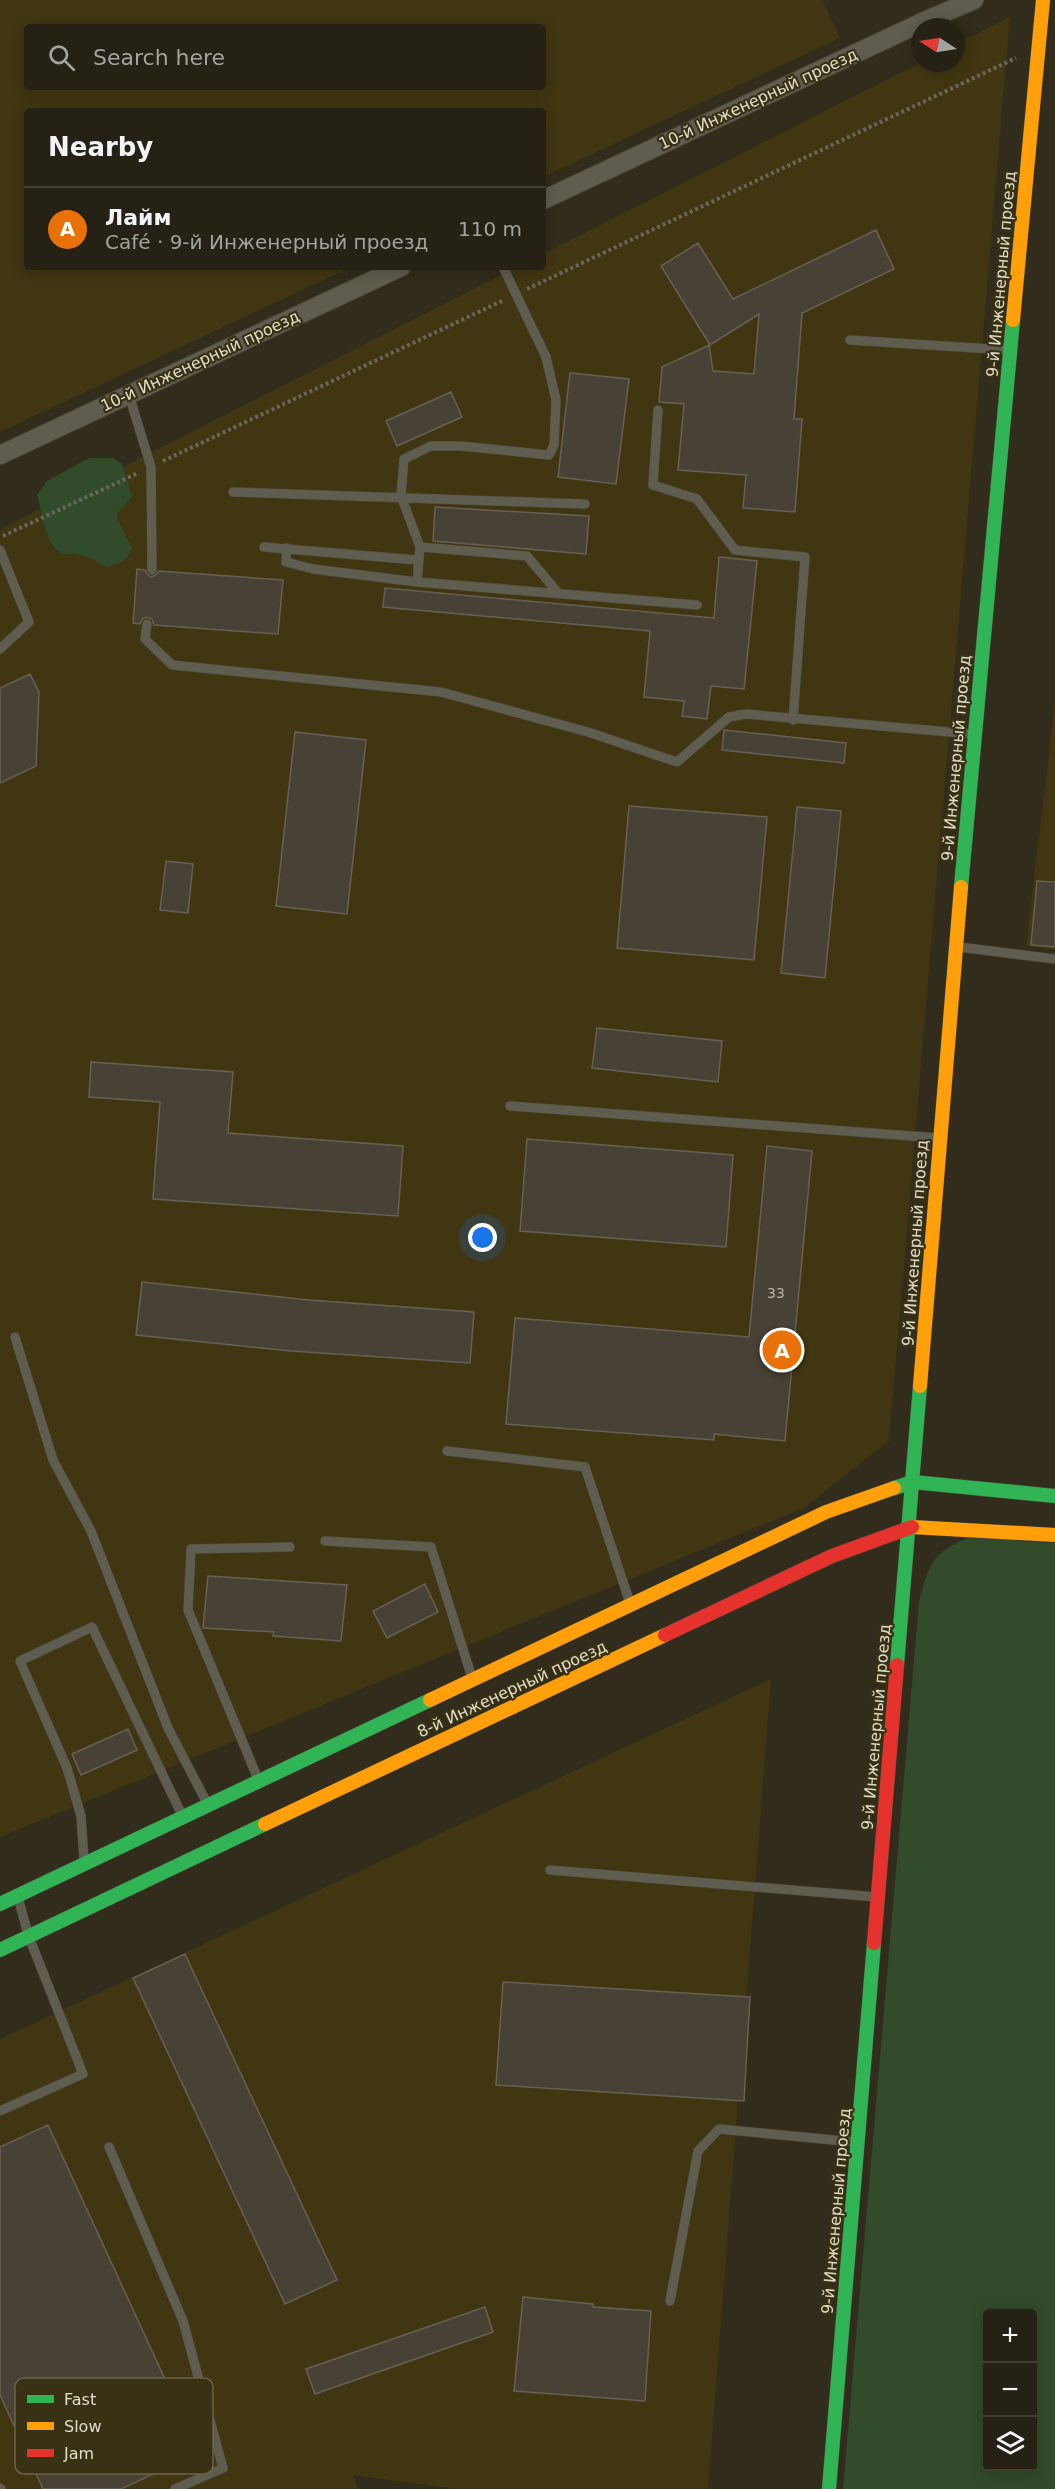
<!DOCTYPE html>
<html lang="en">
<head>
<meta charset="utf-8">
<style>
  :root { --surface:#252114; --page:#312e22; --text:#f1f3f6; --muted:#a3a3a0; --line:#423e34; --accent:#db2777 }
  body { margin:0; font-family:"DejaVu Sans",sans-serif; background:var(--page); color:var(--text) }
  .controls { position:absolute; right:18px; bottom:18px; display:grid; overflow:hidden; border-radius:6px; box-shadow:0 3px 15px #0003 }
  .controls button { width:54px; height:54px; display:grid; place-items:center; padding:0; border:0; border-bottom:2px solid var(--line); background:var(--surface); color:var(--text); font:30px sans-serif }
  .compass { position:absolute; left:911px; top:18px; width:54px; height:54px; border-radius:50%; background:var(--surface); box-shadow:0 3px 15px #0003; rotate:282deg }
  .you { position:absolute; left:483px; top:1238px; width:21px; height:21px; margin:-15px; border:4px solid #fff; border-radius:50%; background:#1a73e8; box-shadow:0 0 0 9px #1a73e833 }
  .badge { display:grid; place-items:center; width:39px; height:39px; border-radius:50%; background:var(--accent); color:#fff; font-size:20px; font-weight:700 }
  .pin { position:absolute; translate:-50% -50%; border:3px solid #fff; box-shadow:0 2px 6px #0006 }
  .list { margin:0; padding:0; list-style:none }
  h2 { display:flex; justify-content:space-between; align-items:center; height:78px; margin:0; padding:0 24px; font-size:26px }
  h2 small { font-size:20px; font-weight:400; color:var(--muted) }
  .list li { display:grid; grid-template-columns:39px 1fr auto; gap:18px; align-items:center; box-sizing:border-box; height:84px; padding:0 24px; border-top:2px solid var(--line) }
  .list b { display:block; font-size:22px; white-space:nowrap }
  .list p { margin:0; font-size:20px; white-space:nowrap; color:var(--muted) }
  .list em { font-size:20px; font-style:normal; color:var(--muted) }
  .icon { flex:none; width:33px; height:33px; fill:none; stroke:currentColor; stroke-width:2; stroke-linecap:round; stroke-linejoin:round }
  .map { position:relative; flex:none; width:1055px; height:2489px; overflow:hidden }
  .search { position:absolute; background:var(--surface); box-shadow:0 3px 15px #0003; left:24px; top:24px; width:522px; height:66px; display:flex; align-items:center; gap:15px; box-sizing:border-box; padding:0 21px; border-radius:6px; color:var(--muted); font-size:22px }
  .panel { position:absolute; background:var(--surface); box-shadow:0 3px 15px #0003; left:24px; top:108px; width:522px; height:162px; border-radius:6px }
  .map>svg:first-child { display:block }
  .built { fill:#403612; fill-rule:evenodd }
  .green { fill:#314b2b; fill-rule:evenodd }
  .building { fill:#484135; stroke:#686054; stroke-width:1.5 }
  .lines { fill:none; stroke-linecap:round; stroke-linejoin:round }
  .lane-casing { stroke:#4c483b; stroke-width:10 }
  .street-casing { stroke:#4c483b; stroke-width:20 }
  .fast-casing { stroke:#4c483b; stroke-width:15 }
  .slow-casing { stroke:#4c483b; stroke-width:15 }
  .jam-casing { stroke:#4c483b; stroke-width:15 }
  .path { stroke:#6a685c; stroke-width:4; stroke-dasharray:3 3; stroke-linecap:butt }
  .lane { stroke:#5f5c50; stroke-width:9 }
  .street { stroke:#5f5c50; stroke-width:18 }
  .fast { stroke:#30b455; stroke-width:14 }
  .slow { stroke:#ff9f0a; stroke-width:14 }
  .jam { stroke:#e5322d; stroke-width:14 }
  .labels { text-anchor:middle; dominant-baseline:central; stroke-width:4.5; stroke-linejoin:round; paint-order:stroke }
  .number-label { font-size:14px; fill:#bab5a6 }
  .street-label { font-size:16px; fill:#e0dccb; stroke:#393113 }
  .key { fill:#393113; stroke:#6b644a; stroke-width:1.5 }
  .key-label { font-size:16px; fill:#e0dccb }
</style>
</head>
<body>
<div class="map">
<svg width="1055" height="2489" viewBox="0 0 1055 2489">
  <rect width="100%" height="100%" fill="#312c1b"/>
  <path class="built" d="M0,0H822L840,38L543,177V111H27V267H351L0,432ZM27,27H543V87H27Z
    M1010,17L889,1441L804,1508L0,1837V529L517,267H543V254L920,63H956V44Z
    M1055,702V950L1026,946Z
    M771,1679L708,2489H456L353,2475L359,2489H0V2039Z"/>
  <path class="green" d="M89,458H113L122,464L132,497L118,513L117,518L132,549L123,562L107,567C99,563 90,557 81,555C75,554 68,555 62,553C46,549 42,510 37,495L47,481Z
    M969,1538L1055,1543V2489H843L919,1602C928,1567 933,1550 969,1538ZM988,2314H1032V2466H988Z"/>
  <path class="building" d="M876,230L894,269L802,313L794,419H802L795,512L743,508L746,475L678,470L684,404L659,402L662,367L709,345L713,371L754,374L759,314L710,345L661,266L698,243L733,299Z
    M570,373L629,379L616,484L558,477Z
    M451,392L462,417L397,446L386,421Z
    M435,507L589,516L586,554L433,541Z
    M719,557L757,561L744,689L711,686L707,719L682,716L684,701L644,697L650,631L383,607L385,588L714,618Z
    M137,569L145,570L147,574L151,577L156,575L159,571L283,580L278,634L154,625L152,619L147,617L142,619L140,624L133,623Z
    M30,674L39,692L36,766L0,783V688Z
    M724,730L846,743L844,763L722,750Z
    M295,732L366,740L347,914L276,906Z
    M629,806L767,817L754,960L617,948Z
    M797,807L841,811L825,978L781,973Z
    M166,861L193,864L188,913L160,910Z
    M1037,881L1055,882V947L1031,945Z
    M597,1028L722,1041L718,1082L592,1068Z
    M91,1062L233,1072L228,1133L403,1146L398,1216L153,1199L160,1102L89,1097Z
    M527,1139L733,1155L726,1247L520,1231Z
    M767,1146L812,1151L785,1441L714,1434V1440L506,1424L515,1318L749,1337Z
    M142,1282L309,1300L474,1312L470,1363L291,1351L136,1335Z
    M208,1576L347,1585L341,1641L273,1636L274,1632L203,1628Z
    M425,1584L438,1612L387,1638L373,1611Z
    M128,1729L137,1750L81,1775L72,1754Z
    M185,1954L337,2280L285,2304L133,1978Z
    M503,1982L750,1997L744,2101L496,2085Z
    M48,2125L199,2453L121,2489H43L0,2395V2147Z
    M523,2297L593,2304V2307L651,2311L645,2401L514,2391Z
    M485,2307L493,2332L315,2394L306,2369Z"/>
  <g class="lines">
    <g class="lane-casing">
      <path id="lane" d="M850,340L1007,350
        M129,395L151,467L152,570
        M658,410L653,485L697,499L735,550L805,557L793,720
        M233,492L585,504
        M264,547L417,560
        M420,547L527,556L558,593
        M287,548L286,562L313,569L417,582L697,605
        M0,550L29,622L0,649
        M417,582L420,547L401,496L404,459L431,446H461L549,455L554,445L556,400L546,357L503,267
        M147,624L145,639L172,665L441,692L588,732L677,762L729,717L746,714L972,734
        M959,947L1055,959
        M510,1106L939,1138
        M15,1337L53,1460L91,1531L168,1728L207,1803
        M447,1451L585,1467L630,1603
        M325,1541L431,1547L472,1678
        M258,1779L188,1610L191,1549L290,1547
        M84,1860L81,1816L67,1768L20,1661L92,1627L182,1815
        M550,1870L877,1897
        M0,2111L83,2074L29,1937L18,1898
        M109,2147L183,2321L223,2468L175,2489
        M670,2301L698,2151L719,2129L854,2142
        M0,2488L1,2489"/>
    </g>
    <g class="street-casing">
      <path id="street" d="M543,200L929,19L974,0
        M0,455L401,267"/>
    </g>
    <g class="fast-casing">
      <path id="fast" d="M961,887L1013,320
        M894,1488L913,1482L1055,1496
        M897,1665L920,1386
        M0,1904L430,1700
        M0,1950L265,1824
        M829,2489L874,1943"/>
    </g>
    <g class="slow-casing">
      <path id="slow" d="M1013,320L1043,0
        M920,1386L961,887
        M912,1527L1055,1535
        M430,1700L826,1512L894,1488
        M265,1824L665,1635"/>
    </g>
    <g class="jam-casing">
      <path id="jam" d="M665,1635L832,1556L912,1527
        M874,1943L897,1665"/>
    </g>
    <path class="path" d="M527,289L1016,58
      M163,461L504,300
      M3,536L138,473"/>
    <use href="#lane" class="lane"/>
    <use href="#street" class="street"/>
    <use href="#fast" class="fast"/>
    <use href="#slow" class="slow"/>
    <use href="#jam" class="jam"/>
  </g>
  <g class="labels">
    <g class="number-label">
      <text x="776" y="1293">33</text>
    </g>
    <g class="street-label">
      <text transform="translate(758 99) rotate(-25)">10-й Инженерный проезд</text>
      <text transform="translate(1001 274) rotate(-85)">9-й Инженерный проезд</text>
      <text transform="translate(200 361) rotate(-25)">10-й Инженерный проезд</text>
      <text transform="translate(956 758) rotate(-85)">9-й Инженерный проезд</text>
      <text transform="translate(915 1243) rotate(-86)">9-й Инженерный проезд</text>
      <text transform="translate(512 1689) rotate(-25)">8-й Инженерный проезд</text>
      <text transform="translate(876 1727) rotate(-85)">9-й Инженерный проезд</text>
      <text transform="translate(836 2211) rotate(-85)">9-й Инженерный проезд</text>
    </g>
  </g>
  <rect x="15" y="2378" width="198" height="96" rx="9" class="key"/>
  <rect x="27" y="2395" width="27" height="8" fill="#30b455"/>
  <rect x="27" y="2422" width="27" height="8" fill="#ff9f0a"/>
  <rect x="27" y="2449" width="27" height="8" fill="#e5322d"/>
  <g class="key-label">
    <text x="64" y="2405">Fast</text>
    <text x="64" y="2432">Slow</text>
    <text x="64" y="2459">Jam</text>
  </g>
</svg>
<div class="controls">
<button>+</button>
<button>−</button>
<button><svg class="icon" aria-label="layers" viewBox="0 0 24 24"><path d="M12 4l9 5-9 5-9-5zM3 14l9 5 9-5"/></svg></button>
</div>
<svg class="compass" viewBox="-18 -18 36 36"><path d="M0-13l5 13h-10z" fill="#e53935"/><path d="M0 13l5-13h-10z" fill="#a3a3a0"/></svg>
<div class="you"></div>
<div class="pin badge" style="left:782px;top:1350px;background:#e8710a">A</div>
<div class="search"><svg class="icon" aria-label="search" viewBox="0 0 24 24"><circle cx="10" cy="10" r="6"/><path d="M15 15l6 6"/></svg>Search here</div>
<section class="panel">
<h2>Nearby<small></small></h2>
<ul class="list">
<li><span class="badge" style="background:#e8710a">A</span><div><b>Лайм</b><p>Café · 9-й Инженерный проезд</p></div><em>110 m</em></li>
</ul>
</section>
</div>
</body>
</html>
